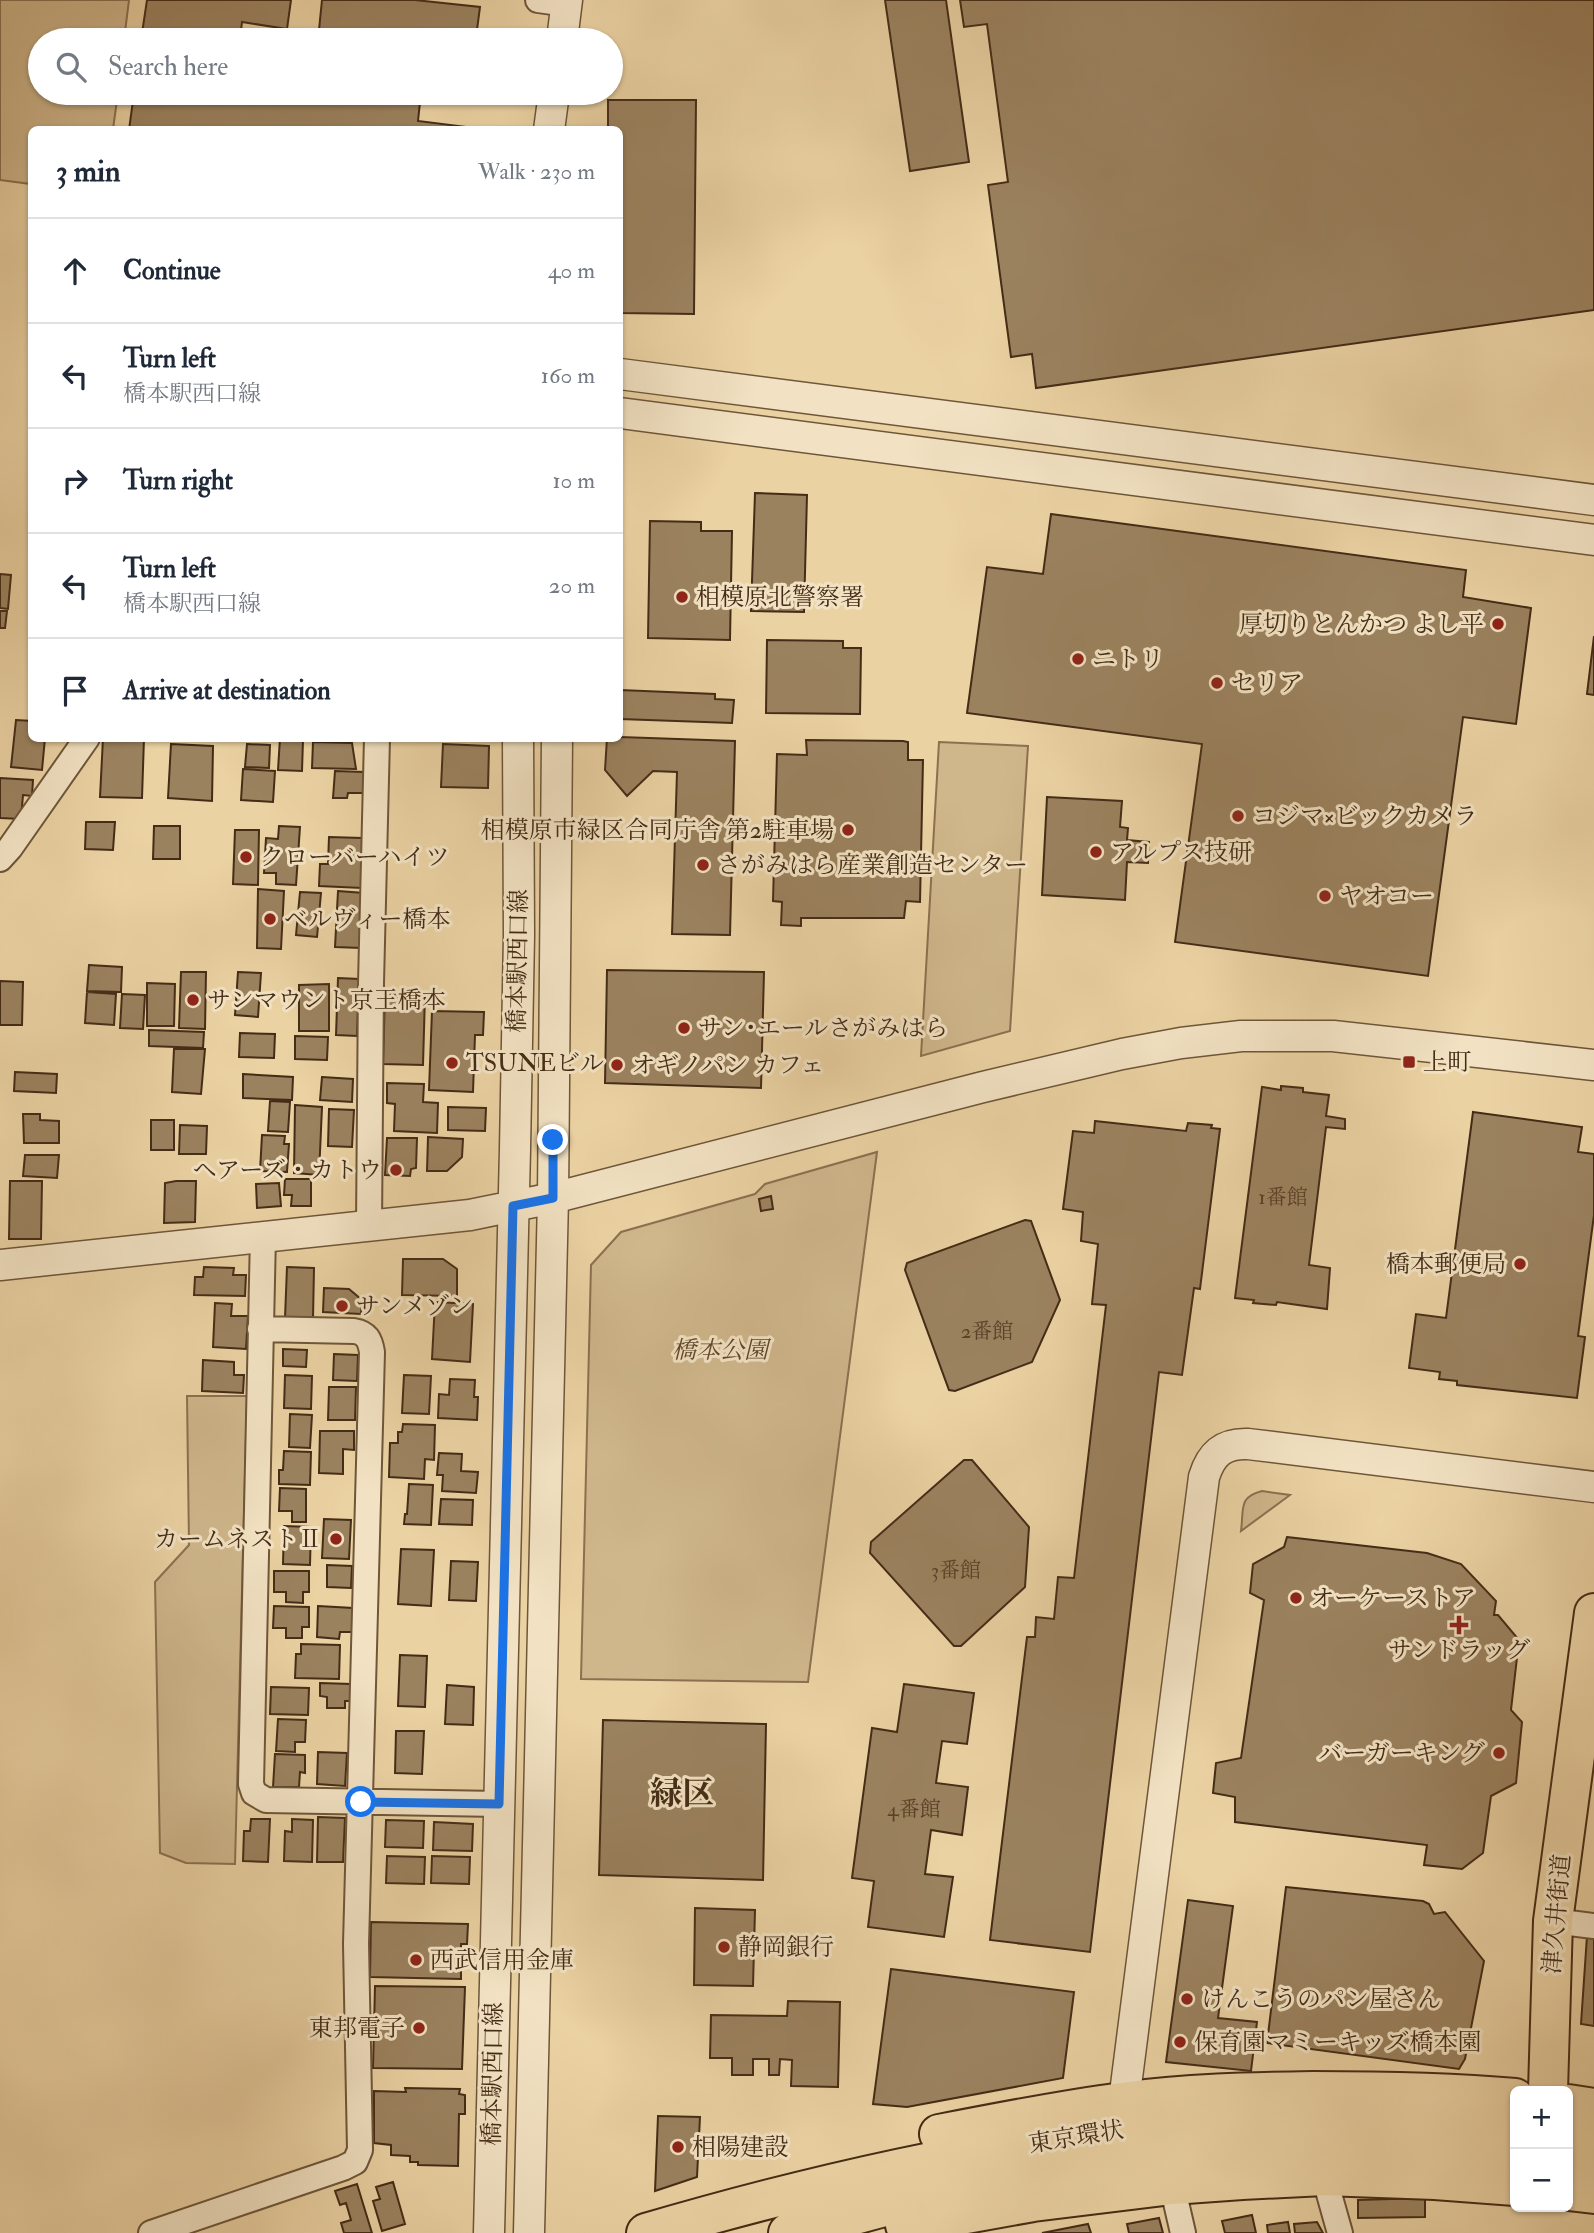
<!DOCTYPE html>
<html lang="en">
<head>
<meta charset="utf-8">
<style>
  :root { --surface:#fff; --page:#f6f6f7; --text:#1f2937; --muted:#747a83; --line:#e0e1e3 }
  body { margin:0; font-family:"IM FELL Double Pica","Noto Serif JP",serif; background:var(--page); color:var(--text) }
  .controls { position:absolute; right:21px; bottom:21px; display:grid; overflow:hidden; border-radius:10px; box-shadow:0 2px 5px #0004 }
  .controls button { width:63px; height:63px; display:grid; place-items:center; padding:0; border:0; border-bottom:2px solid var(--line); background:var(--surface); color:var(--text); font:35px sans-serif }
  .stop { position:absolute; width:21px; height:21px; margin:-16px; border:5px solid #1a73e8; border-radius:50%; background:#fff }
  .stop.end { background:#1a73e8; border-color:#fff; box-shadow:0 2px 7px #0008 }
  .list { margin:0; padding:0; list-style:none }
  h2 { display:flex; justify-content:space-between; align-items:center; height:91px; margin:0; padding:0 28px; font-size:30px }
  h2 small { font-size:23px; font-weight:400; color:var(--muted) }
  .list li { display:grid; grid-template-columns:46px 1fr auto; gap:21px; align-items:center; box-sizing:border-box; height:105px; padding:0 28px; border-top:2px solid var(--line) }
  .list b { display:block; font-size:26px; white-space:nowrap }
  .list p { margin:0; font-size:23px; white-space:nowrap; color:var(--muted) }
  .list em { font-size:23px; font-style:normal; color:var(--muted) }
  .icon { flex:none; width:38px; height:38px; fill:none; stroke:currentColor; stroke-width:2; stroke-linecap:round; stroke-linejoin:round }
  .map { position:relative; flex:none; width:1594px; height:2233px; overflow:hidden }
  .search { position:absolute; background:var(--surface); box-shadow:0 2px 5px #0004; left:28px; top:28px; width:595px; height:77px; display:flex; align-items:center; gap:18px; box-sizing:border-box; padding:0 24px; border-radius:38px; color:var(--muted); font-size:26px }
  .panel { position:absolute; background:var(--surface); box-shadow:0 2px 5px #0004; left:28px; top:126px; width:595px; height:616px; border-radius:10px }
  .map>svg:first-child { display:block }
  .green { fill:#cfb68b; stroke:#8a7150; stroke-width:2 }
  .building { fill:#9b825f; stroke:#442c16; stroke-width:2 }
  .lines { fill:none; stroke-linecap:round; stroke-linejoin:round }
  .minor-casing { stroke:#6e5639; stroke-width:28 }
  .tertiary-casing { stroke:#6e5639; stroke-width:33 }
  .trunk-casing { stroke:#442c16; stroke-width:42 }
  .minor { stroke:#f2e2c3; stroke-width:24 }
  .tertiary { stroke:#f2e2c3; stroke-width:30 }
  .trunk { stroke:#ebd2a3; stroke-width:38 }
  .route { stroke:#1a73e8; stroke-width:9 }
  .poi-dot { fill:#8f2418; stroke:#f2e2c3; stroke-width:2.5 }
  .labels { text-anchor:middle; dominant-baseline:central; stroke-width:6; stroke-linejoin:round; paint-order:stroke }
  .number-label { font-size:21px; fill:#5a4228 }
  .poi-label { font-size:24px; fill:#442c16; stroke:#f2e2c3; text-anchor:start }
  .street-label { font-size:24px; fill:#442c16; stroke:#f2e2c3 }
  .park-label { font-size:24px; font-style:italic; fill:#60482d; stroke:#f2e2c3 }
  .district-label { font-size:32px; font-weight:bold; fill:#442c16; stroke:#f2e2c3 }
</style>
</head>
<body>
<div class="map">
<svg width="1594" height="2233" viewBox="0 0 1594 2233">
  <rect width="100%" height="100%" fill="#ebd2a3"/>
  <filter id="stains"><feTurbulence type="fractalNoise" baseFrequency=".00286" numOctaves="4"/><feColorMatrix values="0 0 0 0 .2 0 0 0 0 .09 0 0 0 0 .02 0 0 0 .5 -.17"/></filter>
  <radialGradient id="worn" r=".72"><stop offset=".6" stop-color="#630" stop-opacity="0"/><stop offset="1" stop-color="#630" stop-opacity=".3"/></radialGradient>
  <path class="green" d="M0,0H129L124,40H40V93H118L113,129L32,130L31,184L0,180Z
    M939,742L1028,746L1010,1031L921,1056Z
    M877,1152L808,1682L581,1679L591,1265L621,1232L755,1194L765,1184Z
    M187,1396H247L235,1864L186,1863L160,1853L155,1582L189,1545Z
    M1262,1491L1290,1495L1241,1531C1244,1509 1238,1497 1262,1491Z"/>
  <path class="building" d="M147,0H291L287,29L242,22L240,40H141Z
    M322,0H415L480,7L477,30L510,34L509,40H318Z
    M885,0H946L969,162L910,171Z
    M960,0H1594V310L1036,388L1032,354L1011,357L988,185L1008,182L987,24L964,27Z
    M134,93H421L418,121L474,128L129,130Z
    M608,100H696L694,314L620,313V130H608Z
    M755,493L807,495L804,612L751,611Z
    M1051,514L1466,570L1463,597L1531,608L1516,724L1463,717L1428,976L1175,942L1202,744L967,713L987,567L1043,574Z
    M650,521L701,522V531H732L730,640L648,638Z
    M0,574L11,575L8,609L0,608Z
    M0,611H7L5,628H0Z
    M1594,636V695L1587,694Z
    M767,640L843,641V648H861L860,714L766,713Z
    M620,690L715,694V699L734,700L732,723L620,719Z
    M16,720L32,721V738H45L42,770L11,767Z
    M620,737L735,741L730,935L672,934L677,772L653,771L627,796L605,770L607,738Z
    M103,738H144L142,798L100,797Z
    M280,738L303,740L302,771L278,770Z
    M806,740L903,741L908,742V760H923L920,902L906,901L904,918H801V926L781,925L782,902L773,901L777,754L807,755Z
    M313,742L352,743L356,769L312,768Z
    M171,744L213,746L212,801L168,798Z
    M247,744L270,745L269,768L245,767Z
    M443,744L489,746L488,788L441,787Z
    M243,769L275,771L273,802L241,800Z
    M335,771L364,772L363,793H348L347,798H333Z
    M0,778L33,780L32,796L23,795L21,819L0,818Z
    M1047,797L1122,801L1120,827L1128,828L1127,840L1149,842L1148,863L1127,862L1125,900L1042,895Z
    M86,822H115L113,850L85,849Z
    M154,826H180V859H153Z
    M279,826L300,827L296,885L276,884V873H264L266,838L278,839Z
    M235,830H259L258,885L233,884Z
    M329,837L362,838V888L319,886L320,864H328Z
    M258,889L284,891L281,949L257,948Z
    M338,891L364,893L361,948L335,947Z
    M300,892L321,893L317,937L296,935Z
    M89,965L122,967L121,992L87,991Z
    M607,970L764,972L761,1088L605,1083Z
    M181,972H206L205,1029L179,1028Z
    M238,972L261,973L258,1017L235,1015Z
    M338,978L359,979L357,1036L336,1035Z
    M0,981L23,982L22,1025H0Z
    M147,983L175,984L174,1026H147Z
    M329,984V1031H299V985Z
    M87,992L116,994L114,1025L85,1023Z
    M122,994L145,995L143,1029L120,1028Z
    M385,994L425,995L423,1065L383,1064Z
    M432,1011L484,1012L483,1035H475L473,1092L429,1090Z
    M149,1030L204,1032L203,1048L149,1046Z
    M240,1033L275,1034L274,1058L239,1057Z
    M295,1036L328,1037L327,1060L295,1059Z
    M174,1049H205L201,1094L172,1092Z
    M15,1072L57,1074L56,1093L14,1091Z
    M243,1074L293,1077L292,1100L243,1098Z
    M322,1077L353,1079L352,1102L320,1100Z
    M387,1083L424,1084L423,1102L438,1103L437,1133L394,1131L395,1104L387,1103Z
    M1281,1086L1303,1088V1092L1329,1095L1326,1116L1345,1119V1129L1326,1127L1309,1265L1330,1268L1327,1309L1277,1302L1276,1305L1253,1303L1254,1300L1235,1298L1262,1087L1281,1090Z
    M270,1101L290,1102L288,1132L268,1131Z
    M295,1105L322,1107L319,1175L294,1173Z
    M448,1107L486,1108L485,1131L448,1130Z
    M329,1109L354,1110L352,1147L328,1146Z
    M1473,1112L1582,1127L1578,1152L1594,1154V1215L1578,1336L1585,1337L1577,1398L1457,1385V1381L1439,1379L1440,1372L1409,1368L1416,1314L1446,1318Z
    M23,1114H40V1120L59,1121V1143H24Z
    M151,1120H174V1150H151Z
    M1095,1121L1186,1131L1188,1123L1212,1125L1211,1128L1220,1129L1200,1289L1194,1288L1182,1375L1159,1372L1090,1952L990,1940L1027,1637H1035L1036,1617L1054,1619L1058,1577L1074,1578L1106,1305L1092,1304L1098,1244L1081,1241L1083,1212L1063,1209L1073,1131L1094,1133Z
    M180,1125L207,1126L206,1154H179Z
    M262,1135L285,1136L284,1144H289L287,1172L260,1171Z
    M428,1137L463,1139L462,1157L447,1171H427Z
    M387,1138H417L416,1168L411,1169L410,1176L385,1175Z
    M25,1155H59L57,1178L23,1176Z
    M285,1179H311V1206H291L292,1195H284Z
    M10,1181H42L41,1239H9Z
    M176,1181H196L195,1222L164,1223L165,1183Z
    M279,1183L281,1206L257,1208L256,1184Z
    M771,1196L773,1209L761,1211L759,1199Z
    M1025,1220L1031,1221L1060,1300L1032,1362L955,1391L949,1390L905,1270L907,1263Z
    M403,1259H443L457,1269V1296L402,1295Z
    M204,1267L234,1268L233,1275H246L245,1296L194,1295L195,1277H203Z
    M287,1267L314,1268L313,1319L285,1318Z
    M324,1288L349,1289L362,1300L361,1314L323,1312Z
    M435,1302L473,1304L470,1362L432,1359Z
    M215,1303L232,1304L231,1316H248L246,1349L213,1347Z
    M283,1349L307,1350L306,1367L283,1366Z
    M334,1354L358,1355L357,1381L333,1380Z
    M203,1360L234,1362V1375H244L243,1393L202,1391Z
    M285,1375L312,1376L311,1409L284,1408Z
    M404,1375L431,1376L429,1414L402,1413Z
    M450,1379L475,1380L474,1397H478L477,1420L438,1418L439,1394L449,1395Z
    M329,1387H356L355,1420H328Z
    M290,1414L312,1415L310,1448L289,1447Z
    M403,1424L435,1425L434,1460L425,1459L424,1479L389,1477L390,1443H398V1432H402Z
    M320,1431H354V1450L343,1449V1474L319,1473Z
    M284,1451L311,1452L310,1485L279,1484V1470H283Z
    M439,1453L462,1454L461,1471L478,1472L476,1493L442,1491L443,1475H437Z
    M964,1460H972L1029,1527L1025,1587L961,1646H954L870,1553L871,1542Z
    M409,1484L433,1485L431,1525L404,1524L405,1514H407Z
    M280,1488L306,1489V1522H292V1511H279Z
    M441,1499L473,1500L472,1525L439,1524Z
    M324,1519L351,1520L349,1559L322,1558Z
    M284,1526L311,1527L310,1565L283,1564Z
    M1287,1537L1427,1553L1461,1564L1496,1601L1494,1615H1498L1519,1640L1511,1710L1522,1722L1516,1783L1491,1796L1483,1853L1462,1869L1424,1865L1427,1845L1235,1822V1797L1213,1793L1216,1763L1241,1758L1264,1600L1250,1593L1253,1564L1284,1547Z
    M401,1549L434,1550L431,1606L398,1604Z
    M451,1561L478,1562L476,1601L449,1600Z
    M327,1565L352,1566L351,1588L327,1587Z
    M274,1571H309V1592H303V1603L286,1602V1592H274Z
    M274,1606L309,1607V1627H302V1638H286V1628H273Z
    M318,1606L353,1608L352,1632H340L339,1639L317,1637Z
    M301,1644L340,1645L339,1679L295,1678L296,1654H301Z
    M400,1655L427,1656L425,1707L398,1706Z
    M320,1683L351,1684V1701H345V1708H327V1697L320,1696Z
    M904,1684L974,1693L967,1744L942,1741L936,1783L968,1787L962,1835L931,1830L925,1874L953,1877L944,1937L868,1927L874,1881L852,1878L872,1728L897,1732Z
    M447,1685L474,1687L473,1725L445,1724Z
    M271,1687L309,1688L308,1715L270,1714Z
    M278,1719L306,1720L305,1742H295V1752L276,1751Z
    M603,1720L766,1724L763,1880L599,1875Z
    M396,1731H424L422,1774L395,1773Z
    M318,1752L347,1753L345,1786L317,1784Z
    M275,1754L305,1755V1773L300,1772L299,1787H273Z
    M318,1817L345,1818L343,1862H317Z
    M251,1819H270L268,1862L243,1861L244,1831H250Z
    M292,1819L313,1820L312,1862L284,1861L285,1831L292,1832Z
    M386,1820L424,1821L423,1848L385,1847Z
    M434,1822L473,1824L472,1851L433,1850Z
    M387,1856L425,1857L424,1884L386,1883Z
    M432,1856L470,1857L469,1884L431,1883Z
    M1286,1887L1423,1901L1429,1904L1434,1914L1445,1912L1484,1961L1465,2059L1459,2069L1267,2043Z
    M1188,1900L1233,1906L1218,2018L1257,2022L1251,2071L1166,2062Z
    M695,1908L755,1910L753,1986L694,1985Z
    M371,1922L468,1924L467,1944H461V1979L370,1977Z
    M1587,1936L1594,1937V2026L1581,2024Z
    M891,1969L1074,1992L1063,2078L907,2107L873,2104Z
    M375,1986L465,1987L462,2069L373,2068Z
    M788,2001L840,2002L838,2087L791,2086L792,2060L780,2059L779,2075H769V2059H753V2075H732V2058H710L711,2015L787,2016Z
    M405,2088L460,2089L459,2094L465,2095V2114H459L458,2166L418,2165V2162H410V2156L391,2155V2145L374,2143V2091L406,2092Z
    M658,2116L700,2117L697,2177L655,2191Z
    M393,2182L405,2224L382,2231L373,2201L380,2199L376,2187Z
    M357,2184L372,2233H344L341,2223L351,2220L346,2203L340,2205L335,2191Z
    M1425,2198V2217L1358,2218V2200Z
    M1252,2215L1256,2233H1225L1222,2221Z
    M1159,2218L1163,2233H1129L1127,2224Z
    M1288,2222L1290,2233H1268L1267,2225Z
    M1317,2222L1323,2233H1295L1294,2224Z
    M1088,2224L1091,2233H1042Z"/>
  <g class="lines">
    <g class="minor-casing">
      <path id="minor" d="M538,0L567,4
        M0,859L10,848L87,738
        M369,1226L371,983L377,738
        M263,1235L251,1784L254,1793L266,1800L499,1804
        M1553,1921L1594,1926
        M1324,2176L1340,2233
        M1172,2185L1183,2233
        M151,2233L343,2168L355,2162L360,2150L356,1944L372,1352C370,1340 367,1333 354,1331L260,1329"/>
    </g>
    <g class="tertiary-casing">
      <path id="tertiary" d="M562,40L567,0
        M549,130L554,93
        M620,374L1594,500
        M620,413L1594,540
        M0,1265L470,1215L553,1198L983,1087L1122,1054L1181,1043L1241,1036H1333L1594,1065
        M1124,2101L1204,1477C1211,1454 1223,1443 1248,1444L1594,1487
        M489,2233L515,1149L519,935L518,738
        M529,2233L553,1198L557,738"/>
    </g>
    <g class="trunk-casing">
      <path id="trunk" d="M1548,2091L1553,1921L1594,1613
        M1568,2104L1594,2108
        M1568,2133L1594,2136
        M939,2134C1000,2122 1061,2110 1122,2102C1186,2093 1250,2092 1313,2091C1381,2091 1448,2092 1515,2098
        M1568,2164L1594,2167
        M1568,2191L1594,2194
        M905,2225L1033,2202L1172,2185L1242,2180L1324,2176L1435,2180L1515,2186
        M646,2233C926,2151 1222,2095 1515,2126
        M788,2233C851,2217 913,2197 978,2184C1106,2158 1237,2148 1367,2149C1416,2150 1466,2151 1515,2157"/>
    </g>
    <use href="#minor" class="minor"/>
    <use href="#tertiary" class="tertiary"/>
    <use href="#trunk" class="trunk"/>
  </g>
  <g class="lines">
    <path class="route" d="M361,1802L499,1804L513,1206L553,1198V1140"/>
  </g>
  <g class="poi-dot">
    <circle cx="682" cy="597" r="7"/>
    <circle cx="1498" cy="624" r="7"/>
    <circle cx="1078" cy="659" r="7"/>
    <circle cx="1217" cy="683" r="7"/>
    <circle cx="1238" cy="816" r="7"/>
    <circle cx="848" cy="830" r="7"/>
    <circle cx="1096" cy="852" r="7"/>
    <circle cx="246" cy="857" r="7"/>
    <circle cx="703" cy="865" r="7"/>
    <circle cx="1325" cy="896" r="7"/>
    <circle cx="270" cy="919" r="7"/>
    <circle cx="193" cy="1000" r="7"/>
    <circle cx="684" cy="1028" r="7"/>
    <rect x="1402" y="1055" width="14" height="14" rx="3.5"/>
    <circle cx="452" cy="1063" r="7"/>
    <circle cx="617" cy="1065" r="7"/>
    <circle cx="396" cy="1170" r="7"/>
    <circle cx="1520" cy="1264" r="7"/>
    <circle cx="342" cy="1306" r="7"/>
    <circle cx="336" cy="1539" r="7"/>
    <circle cx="1296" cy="1598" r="7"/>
    <path d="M1455.5 1614.5h7v7h7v7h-7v7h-7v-7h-7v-7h7z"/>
    <circle cx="1499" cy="1753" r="7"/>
    <circle cx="724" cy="1947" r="7"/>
    <circle cx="416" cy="1960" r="7"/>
    <circle cx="1187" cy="1999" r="7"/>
    <circle cx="419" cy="2028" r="7"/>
    <circle cx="1180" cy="2042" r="7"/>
    <circle cx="678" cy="2147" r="7"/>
  </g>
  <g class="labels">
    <g class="number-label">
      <text x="1283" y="1197">1番館</text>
      <text x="987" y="1331">2番館</text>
      <text x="956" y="1570">3番館</text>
      <text x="914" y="1809">4番館</text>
    </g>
    <g class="poi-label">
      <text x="696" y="597">相模原北警察署</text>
      <text x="1484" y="624" text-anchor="end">厚切りとんかつ よし平</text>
      <text x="1092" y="659">ニトリ</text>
      <text x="1231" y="683">セリア</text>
      <text x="1252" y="816">コジマ×ビックカメラ</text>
      <text x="834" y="830" text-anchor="end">相模原市緑区合同庁舎 第2駐車場</text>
      <text x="1110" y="852">アルプス技研</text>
      <text x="260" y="857">クローバーハイツ</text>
      <text x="717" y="865">さがみはら産業創造センター</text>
      <text x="1339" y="896">ヤオコー</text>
      <text x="284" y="919">ベルヴィー橋本</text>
      <text x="207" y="1000">サンマウント京王橋本</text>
      <text x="698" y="1028">サン･エールさがみはら</text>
      <text x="1423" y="1062">上町</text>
      <text x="466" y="1063">TSUNEビル</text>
      <text x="631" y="1065">オギノパン カフェ</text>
      <text x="382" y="1170" text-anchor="end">ヘアーズ・カトウ</text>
      <text x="1506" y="1264" text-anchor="end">橋本郵便局</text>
      <text x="356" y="1306">サンメゾン</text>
      <text x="322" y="1539" text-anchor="end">カームネストⅡ</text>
      <text x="1310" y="1598">オーケーストア</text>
      <text x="1459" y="1650" text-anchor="middle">サンドラッグ</text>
      <text x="1485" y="1753" text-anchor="end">バーガーキング</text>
      <text x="738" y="1947">静岡銀行</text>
      <text x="430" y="1960">西武信用金庫</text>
      <text x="1201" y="1999">けんこうのパン屋さん</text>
      <text x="405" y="2028" text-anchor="end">東邦電子</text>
      <text x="1194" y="2042">保育園マミーキッズ橋本園</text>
      <text x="692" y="2147">相陽建設</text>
    </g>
    <g class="street-label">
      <text transform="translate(518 961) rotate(-89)">橋本駅西口線</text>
      <text transform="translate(1557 1914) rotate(-85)">津久井街道</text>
      <text transform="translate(493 2074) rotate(-89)">橋本駅西口線</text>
      <text transform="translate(1076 2137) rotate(-9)">東京環状</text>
    </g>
    <g class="park-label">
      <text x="720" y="1350">橋本公園</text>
    </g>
    <g class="district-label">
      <text x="682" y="1794">緑区</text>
    </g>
  </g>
  <rect width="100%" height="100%" filter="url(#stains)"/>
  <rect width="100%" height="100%" fill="url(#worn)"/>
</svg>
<div class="controls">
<button>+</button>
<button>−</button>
</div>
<div class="stop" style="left:361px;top:1802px"></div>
<div class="stop end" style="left:553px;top:1140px"></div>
<div class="search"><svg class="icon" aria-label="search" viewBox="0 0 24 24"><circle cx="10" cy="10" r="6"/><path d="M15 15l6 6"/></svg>Search here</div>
<section class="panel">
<h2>3 min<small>Walk · 230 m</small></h2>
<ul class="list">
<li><svg class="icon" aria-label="ahead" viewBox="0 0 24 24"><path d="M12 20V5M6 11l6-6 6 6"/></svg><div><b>Continue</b></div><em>40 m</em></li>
<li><svg class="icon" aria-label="left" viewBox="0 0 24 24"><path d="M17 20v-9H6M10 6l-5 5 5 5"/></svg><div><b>Turn left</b><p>橋本駅西口線</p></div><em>160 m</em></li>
<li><svg class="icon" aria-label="right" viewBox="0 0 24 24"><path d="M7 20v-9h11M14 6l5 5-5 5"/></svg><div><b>Turn right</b></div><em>10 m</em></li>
<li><svg class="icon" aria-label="left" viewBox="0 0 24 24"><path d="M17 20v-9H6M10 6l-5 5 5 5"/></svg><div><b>Turn left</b><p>橋本駅西口線</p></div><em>20 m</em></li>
<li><svg class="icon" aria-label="arrive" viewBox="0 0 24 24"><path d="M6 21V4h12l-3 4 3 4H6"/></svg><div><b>Arrive at destination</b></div></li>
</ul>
</section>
</div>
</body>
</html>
